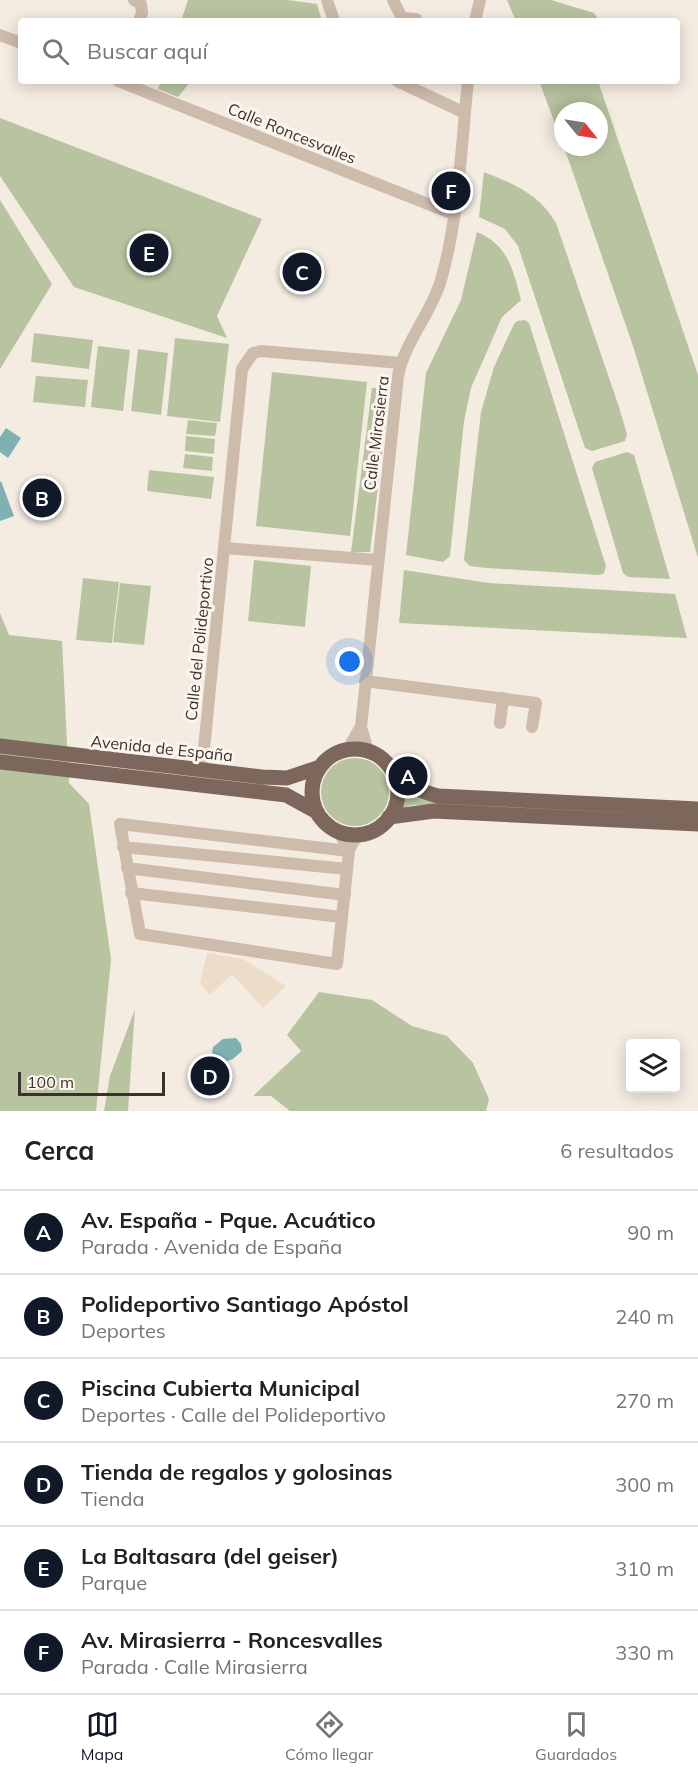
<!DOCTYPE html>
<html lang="es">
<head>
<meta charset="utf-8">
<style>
  :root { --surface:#fff; --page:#f2f2f2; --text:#222; --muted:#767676; --line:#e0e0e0; --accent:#111827 }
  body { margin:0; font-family:Mulish,sans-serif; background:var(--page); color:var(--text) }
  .controls { position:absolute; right:18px; bottom:18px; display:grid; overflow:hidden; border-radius:6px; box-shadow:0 3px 15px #0003 }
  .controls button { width:54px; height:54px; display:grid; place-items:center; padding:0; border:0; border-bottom:2px solid var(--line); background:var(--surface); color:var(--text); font:30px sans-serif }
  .compass { position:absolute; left:554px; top:102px; width:54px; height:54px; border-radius:50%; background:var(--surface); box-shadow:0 3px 15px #0003; rotate:120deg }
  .scale { position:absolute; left:18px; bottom:15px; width:147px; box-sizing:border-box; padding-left:6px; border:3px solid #3b302b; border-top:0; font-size:16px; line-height:21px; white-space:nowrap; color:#3b302b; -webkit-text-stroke:4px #fbf5ee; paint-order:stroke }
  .you { position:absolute; left:350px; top:662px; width:21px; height:21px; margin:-15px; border:4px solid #fff; border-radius:50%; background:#1a73e8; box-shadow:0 0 0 9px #1a73e833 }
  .badge { display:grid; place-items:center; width:39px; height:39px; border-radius:50%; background:var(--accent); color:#fff; font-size:20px; font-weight:700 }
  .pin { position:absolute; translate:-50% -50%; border:3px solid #fff; box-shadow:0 2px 6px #0006 }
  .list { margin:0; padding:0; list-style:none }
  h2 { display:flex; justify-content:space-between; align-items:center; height:78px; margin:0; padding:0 24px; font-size:26px }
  h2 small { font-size:20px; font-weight:400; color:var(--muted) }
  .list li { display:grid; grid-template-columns:39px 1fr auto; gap:18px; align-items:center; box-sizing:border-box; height:84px; padding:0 24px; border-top:2px solid var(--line) }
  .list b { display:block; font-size:22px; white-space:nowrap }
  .list p { margin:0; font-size:20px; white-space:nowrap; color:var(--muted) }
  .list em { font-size:20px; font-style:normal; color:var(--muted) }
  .icon { flex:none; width:33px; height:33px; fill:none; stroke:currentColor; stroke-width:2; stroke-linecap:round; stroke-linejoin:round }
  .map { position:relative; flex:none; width:698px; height:1111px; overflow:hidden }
  .search { position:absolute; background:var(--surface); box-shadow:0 3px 15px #0003; left:18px; right:18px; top:18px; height:66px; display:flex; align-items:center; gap:15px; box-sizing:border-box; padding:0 21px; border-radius:6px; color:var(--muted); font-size:22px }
  .sheet { height:582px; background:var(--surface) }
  nav { display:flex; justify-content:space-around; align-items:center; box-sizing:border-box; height:84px; border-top:2px solid var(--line); background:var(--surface); font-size:16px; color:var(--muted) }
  nav a { display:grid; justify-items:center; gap:3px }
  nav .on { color:var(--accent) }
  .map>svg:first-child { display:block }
  .green { fill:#b8c4a0 }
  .plaza { fill:#ecdcc8 }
  .water { fill:#7fb0b2 }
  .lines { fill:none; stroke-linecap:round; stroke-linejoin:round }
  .minor { stroke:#cdbbac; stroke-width:12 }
  .major { stroke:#7d675c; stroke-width:15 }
  .labels { text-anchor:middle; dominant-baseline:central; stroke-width:6; stroke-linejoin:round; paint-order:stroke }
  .street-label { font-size:16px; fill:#3b302b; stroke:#fbf5ee }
</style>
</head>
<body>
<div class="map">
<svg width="698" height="1111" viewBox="0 0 698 1111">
  <rect width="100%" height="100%" fill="#f4ebe1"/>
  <path class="green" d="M188,0H287L317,4L322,21H181Z
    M507,0H551L594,13L599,21H516Z
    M161,81H191L178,97L158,89Z
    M539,81H598L698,375V558L633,346L564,147H599V111H563V145Z
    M0,118L262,219L217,316L227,338L74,287L0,176Z
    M484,172C514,184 539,194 556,223L618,404L627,434L625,441L592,451L585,448L518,246L505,229L479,217Z
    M0,200L52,284L0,369Z
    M477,232C508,245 513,269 521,300L502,317L471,388L464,421L450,556L443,562L406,555L426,373L461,300Z
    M525,320L529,323L606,566L604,573L599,575L487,568L470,566L464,560L481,412L494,367L514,324L517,321Z
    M34,333L93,340L89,369L31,362Z
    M175,338L229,344L220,422L167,416Z
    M98,346L130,350L123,411L91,407Z
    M138,349L168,353L161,415L131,411Z
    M272,372L367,382L350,536L256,526Z
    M36,376L88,380L85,407L33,402Z
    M372,388H390L370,552H351Z
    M188,420L217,423L215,436L186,434Z
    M186,436L215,439L214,454L185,451Z
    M627,452L634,455L670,579L628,577L623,573L592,468L595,462Z
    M185,454L213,457L212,471L183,468Z
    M149,470L214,477L211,499L147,491Z
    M254,560L311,566L305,627L248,621Z
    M404,570L489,583L675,594L687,638L399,623Z
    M83,578L119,582L112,643L76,640Z
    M120,583L151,586L144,645L113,642Z
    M0,613L9,635L62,641L69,783L89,804L111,959L96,1111H0Z
    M321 792a34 34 0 1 1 68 0a34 34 0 1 1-68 0Z
    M403,789L414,795L698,816V820L436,806L413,805L399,809Z
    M319,992L372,1000L412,1026L447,1036L473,1063L489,1099L486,1111H290L271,1096H253L301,1051L287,1035Z
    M135,1009L128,1111H104L110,1076Z"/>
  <path class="plaza" d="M207,953L243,959L286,986L263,1008L232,974L210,995L200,983Z"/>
  <path class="water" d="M6,428L21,438L8,458L0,452V437Z
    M1,481L14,516L0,521V482Z
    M236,1038L241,1044L242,1051L233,1059L222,1063L212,1053L213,1047L223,1039Z"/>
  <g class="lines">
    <path class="minor" d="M134,0L141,4L142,13L139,21
      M327,0L334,21
      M393,0L402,18L416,19
      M475,21L480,0
      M0,35L21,43
      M118,81L453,214
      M397,81L465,113
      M378,560L224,548L242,369L253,353L261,351L401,363
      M365,681L536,703L532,727
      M500,723L503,698
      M348,749L360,728
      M368,751L361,727L398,376C405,341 431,314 441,280C459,217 461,147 468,81
      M202,769L224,548
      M339,832L349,851
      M123,847L347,869
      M349,851L120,824L140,934L337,964L349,851L353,842L361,834
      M127,868L345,895
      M131,893L342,917"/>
    <path class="major" d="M0,746L262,777L287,778L320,767
      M312 792a43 43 0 1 1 86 0a43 43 0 1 1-86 0Z
      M0,762L286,795L317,812
      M392,771C406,785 420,791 438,796L698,809
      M389,817L434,811L698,824"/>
  </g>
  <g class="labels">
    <g class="street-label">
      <text transform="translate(292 133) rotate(22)">Calle Roncesvalles</text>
      <text transform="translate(376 433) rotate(-83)">Calle Mirasierra</text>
      <text transform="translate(199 639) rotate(-84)">Calle del Polideportivo</text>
      <text transform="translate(162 748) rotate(6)">Avenida de España</text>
    </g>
  </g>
</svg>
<div class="controls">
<button><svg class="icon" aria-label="layers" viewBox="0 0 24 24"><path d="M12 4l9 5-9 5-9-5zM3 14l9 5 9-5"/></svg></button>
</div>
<svg class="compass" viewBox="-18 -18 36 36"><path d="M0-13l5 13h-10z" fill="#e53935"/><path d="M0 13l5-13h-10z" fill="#767676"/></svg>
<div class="scale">100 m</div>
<div class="you"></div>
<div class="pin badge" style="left:408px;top:776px">A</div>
<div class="pin badge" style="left:42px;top:498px">B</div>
<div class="pin badge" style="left:302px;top:272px">C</div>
<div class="pin badge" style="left:210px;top:1076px">D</div>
<div class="pin badge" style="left:149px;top:253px">E</div>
<div class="pin badge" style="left:451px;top:191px">F</div>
<div class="search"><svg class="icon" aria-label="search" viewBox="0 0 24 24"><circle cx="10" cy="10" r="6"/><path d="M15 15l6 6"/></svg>Buscar aquí</div>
</div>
<section class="sheet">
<h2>Cerca<small>6 resultados</small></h2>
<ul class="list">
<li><span class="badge">A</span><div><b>Av. España - Pque. Acuático</b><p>Parada · Avenida de España</p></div><em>90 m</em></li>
<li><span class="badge">B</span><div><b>Polideportivo Santiago Apóstol</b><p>Deportes</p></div><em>240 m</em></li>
<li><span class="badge">C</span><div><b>Piscina Cubierta Municipal</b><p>Deportes · Calle del Polideportivo</p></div><em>270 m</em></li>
<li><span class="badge">D</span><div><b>Tienda de regalos y golosinas</b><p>Tienda</p></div><em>300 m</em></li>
<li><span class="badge">E</span><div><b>La Baltasara (del geiser)</b><p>Parque</p></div><em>310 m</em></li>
<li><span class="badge">F</span><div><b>Av. Mirasierra - Roncesvalles</b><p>Parada · Calle Mirasierra</p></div><em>330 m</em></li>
</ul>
</section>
<nav>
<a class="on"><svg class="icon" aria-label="map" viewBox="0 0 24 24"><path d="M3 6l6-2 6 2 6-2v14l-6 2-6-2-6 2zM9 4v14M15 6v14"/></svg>Mapa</a>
<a><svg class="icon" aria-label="directions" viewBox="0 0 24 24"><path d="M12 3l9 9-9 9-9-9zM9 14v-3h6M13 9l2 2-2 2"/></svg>Cómo llegar</a>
<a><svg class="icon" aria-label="saved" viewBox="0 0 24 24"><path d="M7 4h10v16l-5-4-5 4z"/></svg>Guardados</a>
</nav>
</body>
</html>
